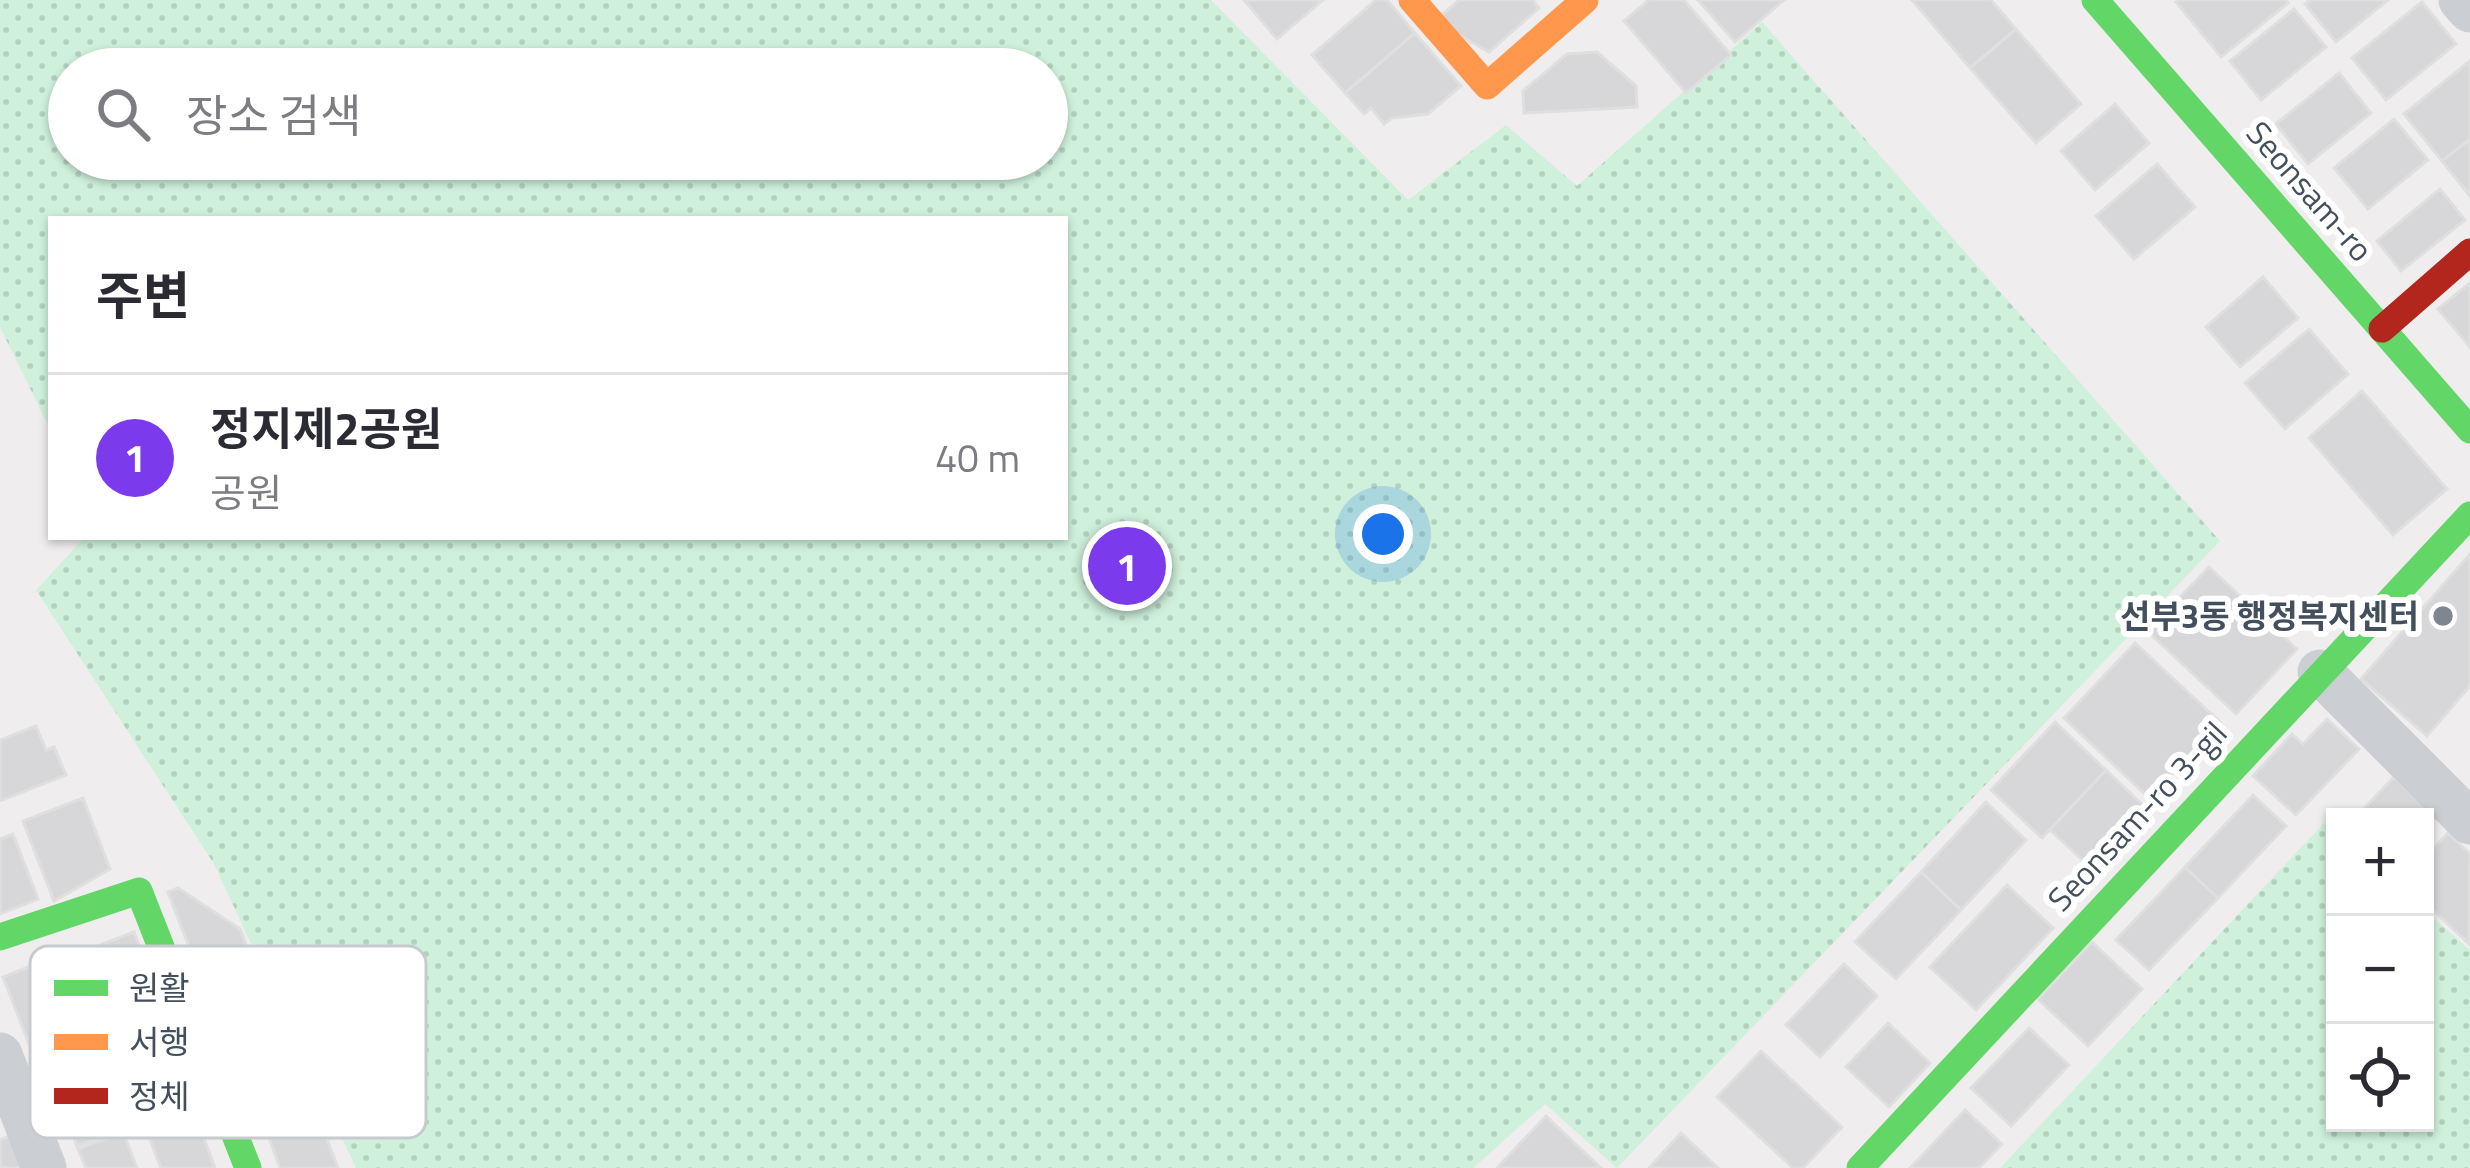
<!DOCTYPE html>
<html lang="ko">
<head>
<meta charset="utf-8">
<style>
  :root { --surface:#fff; --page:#f2f2f3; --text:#2b2b33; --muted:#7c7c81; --line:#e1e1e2; --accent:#7c3aed }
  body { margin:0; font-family:"Titillium Web","Noto Sans KR",sans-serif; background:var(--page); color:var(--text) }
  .controls { position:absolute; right:36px; bottom:36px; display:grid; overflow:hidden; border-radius:0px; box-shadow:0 3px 9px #0004 }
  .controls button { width:108px; height:108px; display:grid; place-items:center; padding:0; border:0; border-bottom:3px solid var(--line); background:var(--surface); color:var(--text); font:60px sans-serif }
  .you { position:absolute; left:1383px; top:534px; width:42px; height:42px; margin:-30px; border:9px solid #fff; border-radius:50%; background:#1a73e8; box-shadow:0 0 0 18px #1a73e833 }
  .badge { display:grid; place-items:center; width:78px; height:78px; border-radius:50%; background:var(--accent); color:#fff; font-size:39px; font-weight:700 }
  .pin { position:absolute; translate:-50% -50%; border:6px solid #fff; box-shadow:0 3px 12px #0006 }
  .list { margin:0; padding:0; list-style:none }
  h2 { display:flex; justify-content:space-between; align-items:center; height:156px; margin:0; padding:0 48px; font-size:51px }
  h2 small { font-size:39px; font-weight:400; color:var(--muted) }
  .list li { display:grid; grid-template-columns:78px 1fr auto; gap:36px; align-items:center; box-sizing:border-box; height:168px; padding:0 48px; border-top:3px solid var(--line) }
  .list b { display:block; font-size:45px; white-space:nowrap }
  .list p { margin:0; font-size:39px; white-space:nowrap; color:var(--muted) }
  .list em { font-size:39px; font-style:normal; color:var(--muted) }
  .icon { flex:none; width:66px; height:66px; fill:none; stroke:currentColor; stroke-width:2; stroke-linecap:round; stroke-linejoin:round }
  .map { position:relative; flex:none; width:2470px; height:1168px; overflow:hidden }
  .search { position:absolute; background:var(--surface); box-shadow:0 3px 9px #0004; left:48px; top:48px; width:1020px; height:132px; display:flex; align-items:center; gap:30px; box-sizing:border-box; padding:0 42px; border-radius:66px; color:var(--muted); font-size:45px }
  .panel { position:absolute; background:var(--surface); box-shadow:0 3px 9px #0004; left:48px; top:216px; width:1020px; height:324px; border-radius:0px }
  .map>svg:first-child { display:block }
  .park { fill:url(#park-dots); fill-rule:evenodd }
  .building { fill:#d7d6d9; stroke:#dfdfe0; stroke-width:3 }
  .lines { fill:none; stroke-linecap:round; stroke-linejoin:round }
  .street { stroke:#cbced2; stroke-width:45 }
  .fast { stroke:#63d668; stroke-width:27 }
  .slow { stroke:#ff974d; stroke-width:27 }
  .jam { stroke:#b3261e; stroke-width:27 }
  .poi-dot { fill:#7f868f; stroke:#fff; stroke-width:4.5 }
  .labels { text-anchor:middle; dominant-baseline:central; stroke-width:12; stroke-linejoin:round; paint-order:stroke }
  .street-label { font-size:33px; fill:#434f5c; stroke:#fff }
  .poi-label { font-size:33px; font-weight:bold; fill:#434f5c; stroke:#fff; text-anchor:end }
  .key { fill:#fff; stroke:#c7cace; stroke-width:3 }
  .key-label { font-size:33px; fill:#434f5c }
</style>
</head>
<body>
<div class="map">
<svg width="2470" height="1168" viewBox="0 0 2470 1168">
  <defs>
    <pattern id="park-dots" width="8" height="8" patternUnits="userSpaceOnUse" patternTransform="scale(3)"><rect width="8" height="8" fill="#cff1dc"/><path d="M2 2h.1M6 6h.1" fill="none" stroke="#b3d0bf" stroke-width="1.8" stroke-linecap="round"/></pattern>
  </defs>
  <rect width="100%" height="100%" fill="#efeded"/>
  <path class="park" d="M0,0H1211L1408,200L1506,125L1577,186L1762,22L2220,541L1617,1168L1545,1104L1473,1168H356L214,864L36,590L85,537H1065V219H51V431L0,327ZM69,69H1047V159H69Z
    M2324,823L2335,833V1123H2425V911L2470,950V1168H2000Z"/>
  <path class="building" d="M1244,0H1323L1277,39Z
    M1376,0H1387L1415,33L1345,93L1312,55Z
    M1459,0H1533L1539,8L1489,52L1435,21Z
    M1649,0H1684L1731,55L1686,93L1624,21Z
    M1698,0H1784L1735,42Z
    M1912,0H1991L2016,29L1970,68Z
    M2179,0H2286L2288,3L2221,57L2176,2Z
    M2310,0H2388L2336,42L2305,4Z
    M2422,2L2456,44L2386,100L2352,58Z
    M2294,9L2326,47L2261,100L2230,61Z
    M2016,29L2081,104L2036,143L1970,68Z
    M1415,33L1461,86L1428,114L1392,118L1384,124L1371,108L1364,114L1345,93Z
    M1597,52L1636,86L1637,107L1524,113L1523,91L1567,54Z
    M2470,61V139L2442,161L2404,114Z
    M2339,73L2371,113L2308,164L2276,124Z
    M2115,104L2149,143L2095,190L2061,151Z
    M2394,119L2428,160L2368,209L2334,168Z
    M2470,139V196L2442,161Z
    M2157,164L2195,207L2134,259L2096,216Z
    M2440,189L2465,220L2401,271L2377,241Z
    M2263,277L2298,318L2240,367L2206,327Z
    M2470,283V347L2438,309Z
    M2309,329L2348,374L2285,429L2245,383Z
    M2362,391L2447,489L2393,535L2309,438Z
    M2470,554V686L2427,736L2361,679Z
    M2209,567L2297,649L2236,714L2147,631Z
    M2135,643L2220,722L2149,798L2064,718Z
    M2327,719L2359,749L2296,815L2253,776L2292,734L2303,744Z
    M2055,722L2106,770L2042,838L1991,790Z
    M36,726L46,750L54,747L66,775L0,801V740Z
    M2106,770L2148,810L2092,869L2050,830Z
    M2394,777L2436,817L2425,828V817H2356Z
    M2253,795L2286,826L2218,898L2185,867Z
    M83,798L110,869L54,901L23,821Z
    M1986,802L2026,840L1961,910L1921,872Z
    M2448,833L2470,854L2469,944L2425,902V858Z
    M13,834L38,899L0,914V839Z
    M2185,867L2218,898L2149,970L2116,940Z
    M1921,872L1961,910L1896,979L1855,942Z
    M2007,885L2053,928L1976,1010L1930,967Z
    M178,888L240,929L246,945L196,965L168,892Z
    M134,932L162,1004L100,1028L72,956Z
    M2092,942L2142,989L2088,1046L2038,999Z
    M51,958L81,1036L33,1054L3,977Z
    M1844,964L1877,996L1820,1057L1786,1025Z
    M1888,1023L1930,1063L1889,1107L1846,1067Z
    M2029,1028L2069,1065L2011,1126L1971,1088Z
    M89,1043L122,1129L77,1146L44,1060Z
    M1761,1051L1842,1127L1803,1168H1793L1717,1097Z
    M310,1094L338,1168H280L260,1113Z
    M192,1106L215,1168H161L144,1124Z
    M1965,1110L2002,1144L1979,1168H1910Z
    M1546,1116L1601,1168H1497Z
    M123,1132L137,1168H86L78,1149Z
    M1681,1133L1718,1168H1649Z
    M12,1135L26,1168H0V1140Z"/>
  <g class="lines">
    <path class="street" d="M2461,0L2470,10
      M2320,672L2470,822
      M0,1055L44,1168"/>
    <path class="fast" d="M2095,0L2470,430
      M0,937L139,891L248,1168
      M1860,1168L2470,515"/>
    <path class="slow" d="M1412,0L1487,86L1585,0"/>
    <path class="jam" d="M2382,329L2470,252"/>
  </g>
  <circle class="poi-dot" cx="2443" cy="616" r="12"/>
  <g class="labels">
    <g class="street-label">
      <text transform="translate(2310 191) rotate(49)">Seonsam-ro</text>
      <text transform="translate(2137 816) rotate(-47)">Seonsam-ro 3-gil</text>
    </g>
    <g class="poi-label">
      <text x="2419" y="616">선부3동 행정복지센터</text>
    </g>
  </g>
  <rect x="30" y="946" width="396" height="192" rx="18" class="key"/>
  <rect x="54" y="980" width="54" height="16" fill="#63d668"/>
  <rect x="54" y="1034" width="54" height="16" fill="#ff974d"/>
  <rect x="54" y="1088" width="54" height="16" fill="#b3261e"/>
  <g class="key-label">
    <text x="129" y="1000">원활</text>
    <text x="129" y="1054">서행</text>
    <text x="129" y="1108">정체</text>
  </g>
</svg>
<div class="controls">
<button>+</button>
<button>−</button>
<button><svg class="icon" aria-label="locate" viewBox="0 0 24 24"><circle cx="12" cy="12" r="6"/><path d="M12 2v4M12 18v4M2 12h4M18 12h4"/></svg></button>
</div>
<div class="you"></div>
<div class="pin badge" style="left:1127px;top:566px">1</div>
<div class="search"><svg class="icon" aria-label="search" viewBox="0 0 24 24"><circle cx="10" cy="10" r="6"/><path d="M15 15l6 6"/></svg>장소 검색</div>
<section class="panel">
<h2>주변<small></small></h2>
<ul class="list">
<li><span class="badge">1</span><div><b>정지제2공원</b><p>공원</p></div><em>40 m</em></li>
</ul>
</section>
</div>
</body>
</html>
